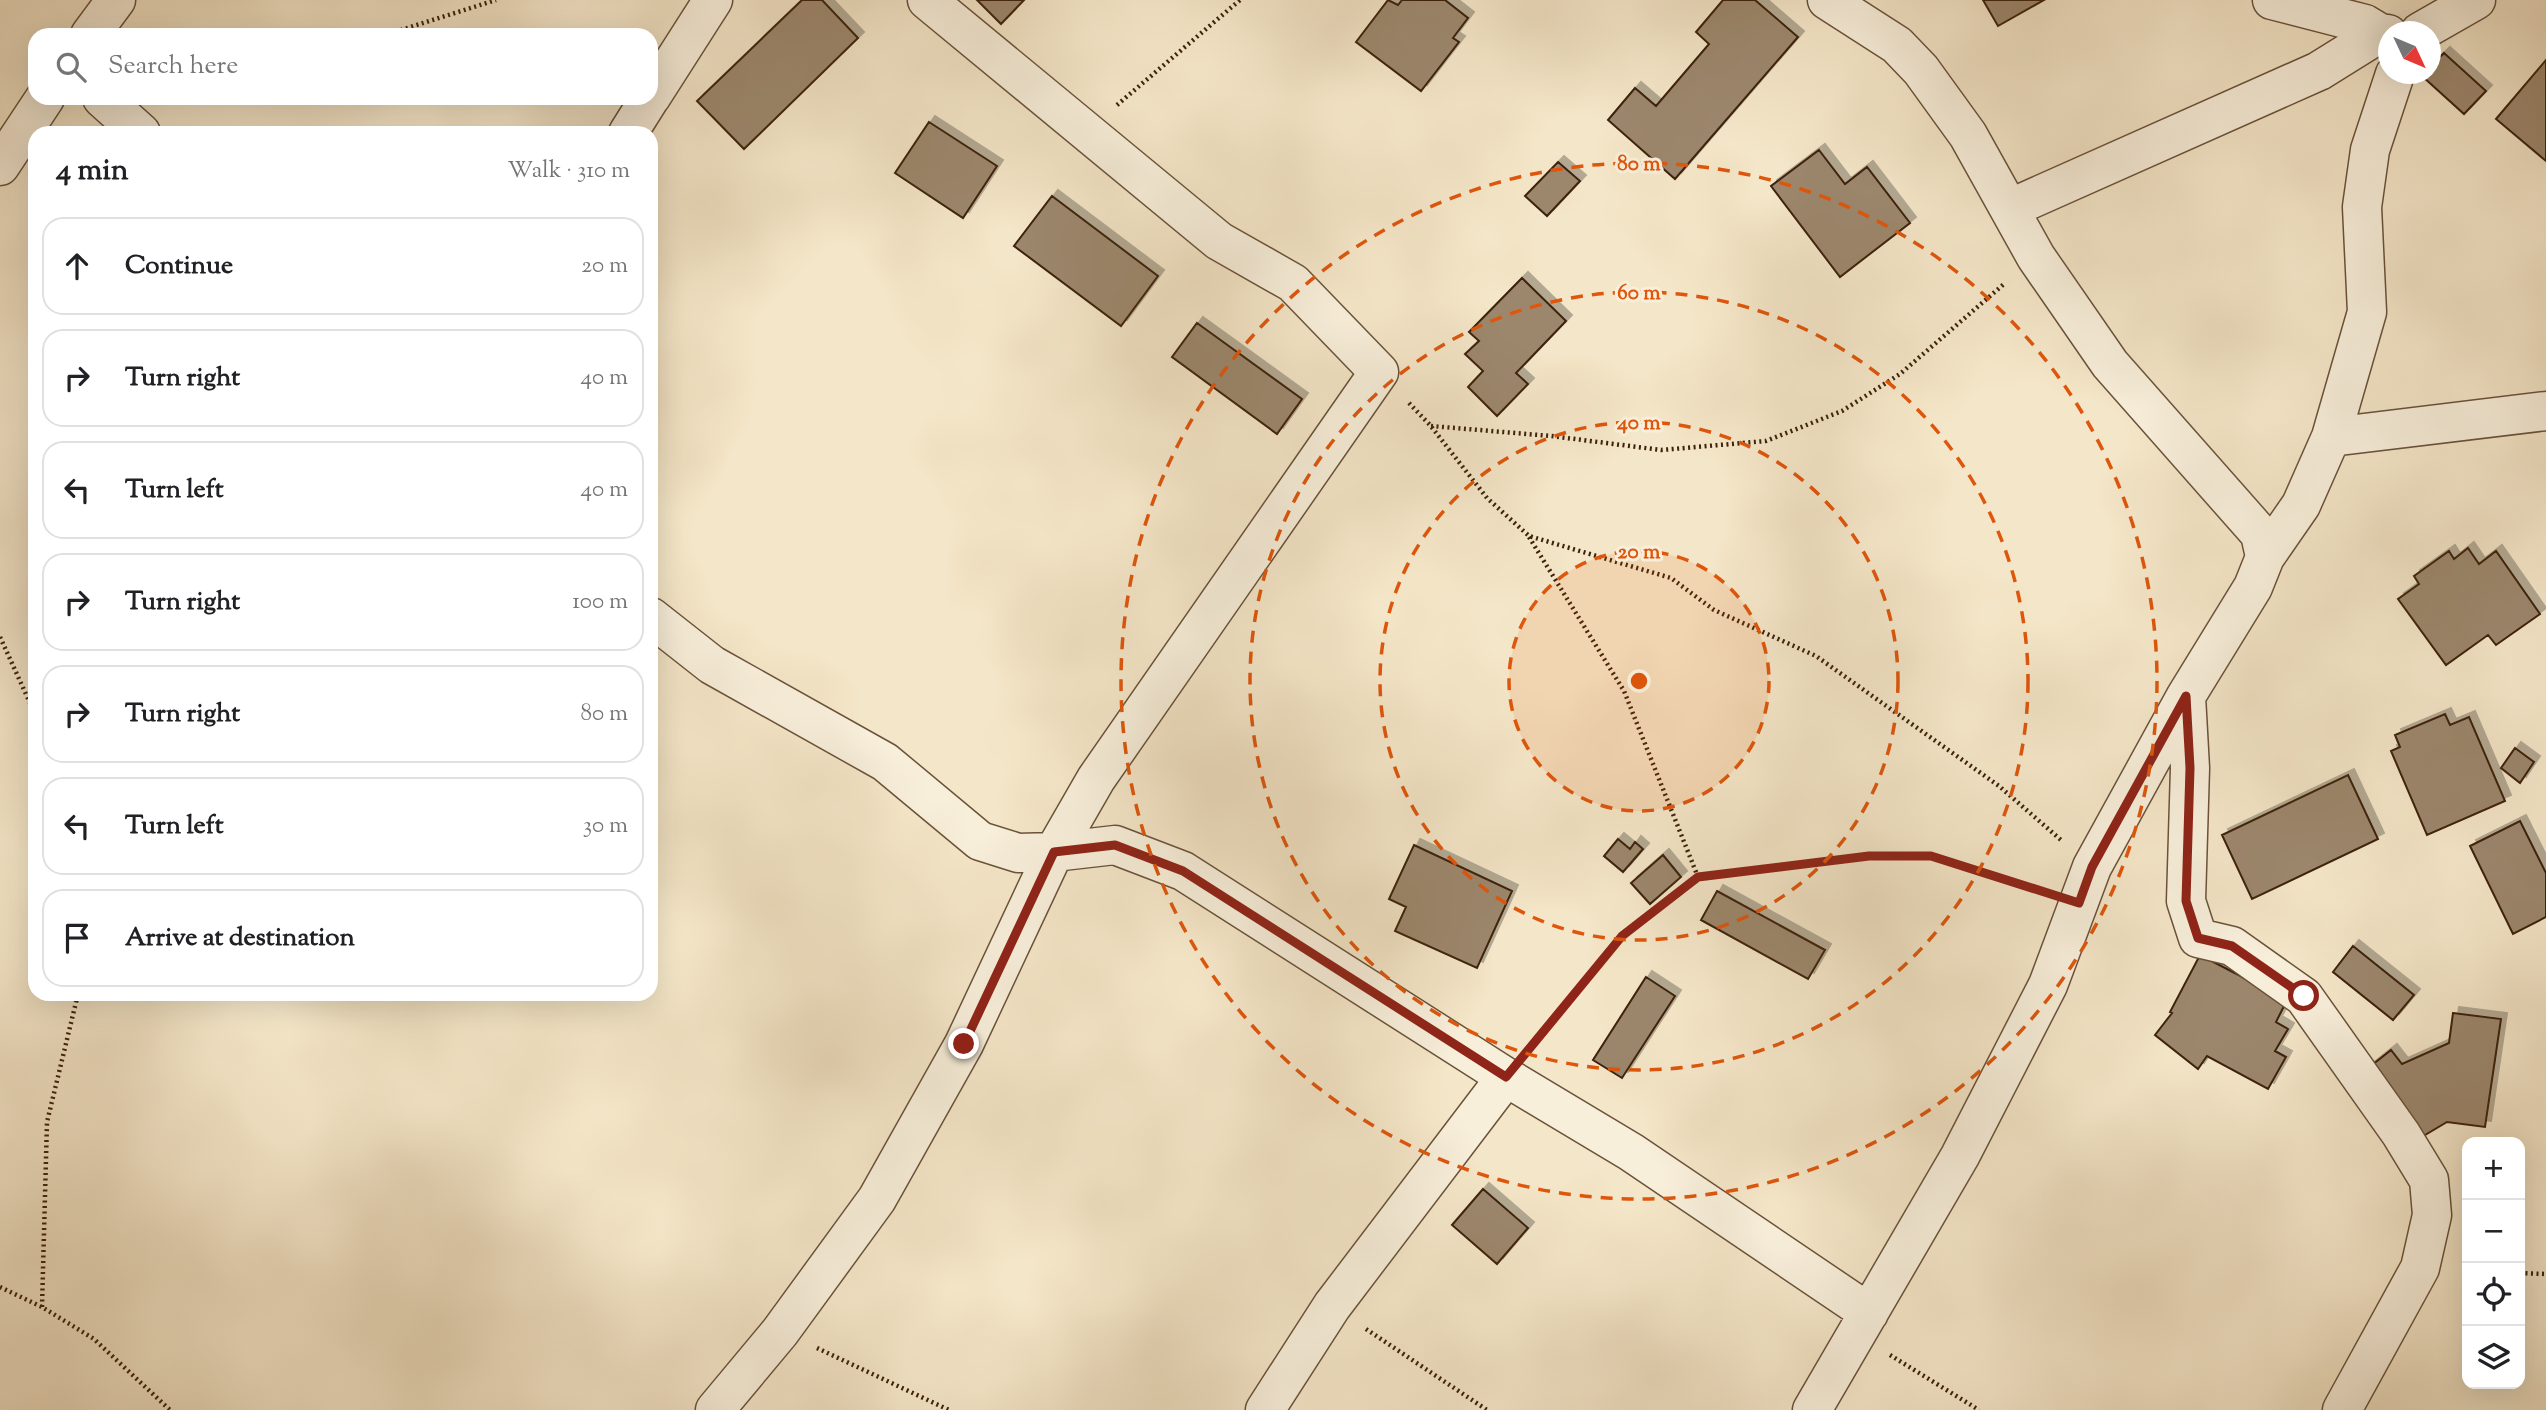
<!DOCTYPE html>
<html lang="en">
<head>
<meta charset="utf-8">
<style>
  :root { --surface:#fff; --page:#f6f6f6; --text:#202124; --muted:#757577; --line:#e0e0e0 }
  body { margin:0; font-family:"Sorts Mill Goudy",serif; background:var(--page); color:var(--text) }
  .controls { position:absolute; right:21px; bottom:21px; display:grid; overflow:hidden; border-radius:14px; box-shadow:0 7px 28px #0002 }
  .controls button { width:63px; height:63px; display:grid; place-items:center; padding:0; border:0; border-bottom:2px solid var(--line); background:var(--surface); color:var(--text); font:35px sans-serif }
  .compass { position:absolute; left:2378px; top:21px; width:63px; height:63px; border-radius:50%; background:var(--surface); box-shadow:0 7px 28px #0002; rotate:134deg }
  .stop { position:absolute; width:21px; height:21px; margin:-16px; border:5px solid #8f2418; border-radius:50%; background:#fff }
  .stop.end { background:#8f2418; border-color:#fff; box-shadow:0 2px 7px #0008 }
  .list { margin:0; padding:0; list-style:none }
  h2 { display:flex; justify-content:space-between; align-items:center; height:91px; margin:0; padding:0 28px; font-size:30px }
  h2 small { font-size:23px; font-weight:400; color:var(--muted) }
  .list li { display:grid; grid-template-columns:46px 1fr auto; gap:21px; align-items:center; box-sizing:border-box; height:98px; margin:0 14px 14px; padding:0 14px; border:2px solid var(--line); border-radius:21px }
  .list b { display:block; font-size:26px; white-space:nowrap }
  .list em { font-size:23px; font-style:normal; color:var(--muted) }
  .icon { flex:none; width:38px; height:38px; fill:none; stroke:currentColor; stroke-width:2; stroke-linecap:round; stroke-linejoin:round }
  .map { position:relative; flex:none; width:2546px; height:1410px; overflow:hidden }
  .search { position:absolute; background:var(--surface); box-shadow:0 7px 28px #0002; left:28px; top:28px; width:630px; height:77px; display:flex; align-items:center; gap:18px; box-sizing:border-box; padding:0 24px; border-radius:21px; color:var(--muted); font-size:26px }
  .panel { position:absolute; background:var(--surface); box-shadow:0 7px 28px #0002; left:28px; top:126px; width:630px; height:875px; border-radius:21px }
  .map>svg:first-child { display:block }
  .building { fill:#9c876d; stroke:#3c210b; stroke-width:2; filter:url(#shadow) }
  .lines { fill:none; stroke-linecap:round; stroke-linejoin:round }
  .street-casing { stroke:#6a523a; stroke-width:41 }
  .path { stroke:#3c210b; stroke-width:4.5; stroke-dasharray:2 3.5; stroke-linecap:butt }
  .street { stroke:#f8efdb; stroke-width:38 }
  .route { stroke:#8f2418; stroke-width:9 }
  .ring { fill:none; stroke:#df560c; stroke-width:3.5; stroke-dasharray:12 9 }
  .centre { fill:#df560c; stroke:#f8efdb; stroke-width:3.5 }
  .ring-label { font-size:21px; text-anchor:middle; font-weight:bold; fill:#df560c; stroke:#f8efdb; stroke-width:6; stroke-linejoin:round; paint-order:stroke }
</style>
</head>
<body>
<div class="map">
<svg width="2546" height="1410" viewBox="0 0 2546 1410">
  <defs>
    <filter id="shadow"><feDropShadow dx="6" dy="-6" stdDeviation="0" flood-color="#0004"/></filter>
  </defs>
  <rect width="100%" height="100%" fill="#f4e6c8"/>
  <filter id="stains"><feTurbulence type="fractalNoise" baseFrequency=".00286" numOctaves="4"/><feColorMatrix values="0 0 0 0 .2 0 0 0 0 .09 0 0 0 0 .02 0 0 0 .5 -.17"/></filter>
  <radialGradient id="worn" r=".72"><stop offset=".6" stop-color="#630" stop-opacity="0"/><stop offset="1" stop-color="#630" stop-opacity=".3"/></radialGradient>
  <path class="building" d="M802,0H822L858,38L744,149L697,101Z
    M977,0H1024L1001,24Z
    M1388,0L1398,5L1402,0H1445L1468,18L1453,38L1459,42L1421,91L1356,42Z
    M1723,0H1755L1798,37L1675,179L1608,120L1635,88L1656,106L1709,44L1696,32Z
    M1983,0H2044L1998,26Z
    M2444,53L2486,91L2464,114L2422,76L2430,74V67Z
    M2546,60V161L2496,119Z
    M929,122L997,166L963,218L895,173Z
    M1819,150L1845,184L1867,167L1910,223L1840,277L1771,186Z
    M1558,162L1580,181L1547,216L1525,196Z
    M1052,196L1158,276L1121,326L1014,246Z
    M1522,278L1566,321L1516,373L1528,384L1497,416L1468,387L1483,371L1465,354L1479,341L1469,332Z
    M1197,323L1302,399L1277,434L1172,357Z
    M2468,548L2479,564L2496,551L2540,614L2496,645L2488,635L2446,665L2398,599L2419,584L2414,576L2449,551L2454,559Z
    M2445,714L2450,725L2469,717L2505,801L2427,835L2391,751L2400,747L2395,735Z
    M2515,748L2534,762L2520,783L2501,768Z
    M2348,775L2378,839L2252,899L2222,835Z
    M2520,821L2546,873V917L2513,934L2470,846Z
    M1618,839L1630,849L1635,842L1643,849L1623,872L1604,856Z
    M1414,845L1512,891L1477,968L1395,931L1406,907L1389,899Z
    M1663,855L1681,877L1650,904L1631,883Z
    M1717,891L1825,950L1808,979L1701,920Z
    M2353,946L2414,995L2393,1020L2333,972Z
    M2200,955L2287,1000L2276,1022L2288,1029L2275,1051L2286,1057L2268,1089L2207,1056L2198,1069L2155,1035L2172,1013L2170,1012Z
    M1646,977L1675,996L1622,1078L1593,1060Z
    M2453,1013L2501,1019L2485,1127L2447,1122L2410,1144L2362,1073L2391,1050L2402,1064L2449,1043Z
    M1483,1189L1528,1228L1497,1264L1452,1225Z"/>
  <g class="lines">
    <g class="street-casing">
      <path id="street" d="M2272,0L2365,24L2380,33
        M2420,32L2476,0
        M90,35L116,0
        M651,97L713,0
        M102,98L141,133
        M628,133L650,98
        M0,166L45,98
        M2011,208L2319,71L2380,33L2388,34
        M2331,437L2546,411
        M2265,557L2301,505L2331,437L2367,312L2362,207L2370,150L2395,74
        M651,617L712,665L885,762L980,841L1018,853L1054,852L1115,845L1183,871L1506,1077L1631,1152L1869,1313
        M2186,696L2190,768L2186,901L2198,938L2232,946L2304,997L2401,1134L2429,1180L2432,1215L2420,1268L2342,1410
        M715,1410L780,1332L877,1199L964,1044L1054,852L1096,779L1379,372L1293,283L1219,241L927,0
        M1265,1410L1332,1306L1506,1077
        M1812,1410L1960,1156L2048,985L2092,867L2186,696L2253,587L2265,557L2260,534L2110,364L2036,257L1968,135L1921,70L1897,45L1827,0"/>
    </g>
    <path class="path" d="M385,35L496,0
      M1117,105L1240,0
      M1409,403L1430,425L1487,498L1529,536L1671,578L1714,610L1816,656L1999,786L2061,840
      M1431,426L1551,436L1661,450L1766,441L1842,411L1900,374L2004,284
      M1529,537L1624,691L1698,877
      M0,637L35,714
      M1531,1046L1622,936L1698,877L1869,856H1931L2038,889
      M2520,1273L2546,1274
      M0,1287L42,1307L94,1339L170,1410
      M42,1307L47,1122L78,994
      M1366,1329L1487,1410
      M817,1348L949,1410
      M1890,1355L1979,1410"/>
    <use href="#street" class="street"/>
  </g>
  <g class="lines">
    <path class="route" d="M964,1044L1054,852L1115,845L1183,871L1506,1077L1622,936L1698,877L1869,856H1931L2079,903L2092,867L2186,696L2190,768L2186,901L2198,938L2232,946L2304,996"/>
  </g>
  <circle cx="1639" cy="681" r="130" fill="#df560c" fill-opacity=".12"/>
  <g class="ring">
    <circle cx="1639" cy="681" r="130"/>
    <circle cx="1639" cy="681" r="259"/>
    <circle cx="1639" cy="681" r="389"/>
    <circle cx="1639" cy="681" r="518"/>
  </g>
  <circle cx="1639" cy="681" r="10" class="centre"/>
  <g class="ring-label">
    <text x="1639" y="170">80 m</text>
    <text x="1639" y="299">60 m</text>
    <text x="1639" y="429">40 m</text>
    <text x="1639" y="558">20 m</text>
  </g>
  <rect width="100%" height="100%" filter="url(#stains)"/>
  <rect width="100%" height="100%" fill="url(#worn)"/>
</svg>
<div class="controls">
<button>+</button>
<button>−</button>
<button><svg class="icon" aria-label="locate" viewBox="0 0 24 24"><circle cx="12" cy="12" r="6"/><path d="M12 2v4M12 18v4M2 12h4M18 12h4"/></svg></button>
<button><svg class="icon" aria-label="layers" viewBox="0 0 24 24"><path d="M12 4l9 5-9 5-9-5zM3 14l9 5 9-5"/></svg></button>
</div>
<svg class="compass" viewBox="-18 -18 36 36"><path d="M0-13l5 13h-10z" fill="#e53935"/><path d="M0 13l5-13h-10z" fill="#757577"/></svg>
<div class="stop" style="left:2304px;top:996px"></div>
<div class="stop end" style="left:964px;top:1044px"></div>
<div class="search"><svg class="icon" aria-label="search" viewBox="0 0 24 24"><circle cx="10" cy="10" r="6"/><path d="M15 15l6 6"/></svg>Search here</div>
<section class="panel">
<h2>4 min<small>Walk · 310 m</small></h2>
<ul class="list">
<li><svg class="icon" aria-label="ahead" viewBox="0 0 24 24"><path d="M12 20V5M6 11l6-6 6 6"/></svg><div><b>Continue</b></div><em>20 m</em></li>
<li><svg class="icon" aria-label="right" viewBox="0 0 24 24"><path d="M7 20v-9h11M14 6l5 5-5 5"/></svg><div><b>Turn right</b></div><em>40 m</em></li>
<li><svg class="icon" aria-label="left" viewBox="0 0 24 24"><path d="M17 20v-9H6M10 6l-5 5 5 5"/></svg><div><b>Turn left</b></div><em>40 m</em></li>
<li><svg class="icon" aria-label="right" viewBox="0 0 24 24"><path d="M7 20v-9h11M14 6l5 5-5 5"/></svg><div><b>Turn right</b></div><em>100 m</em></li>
<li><svg class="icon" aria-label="right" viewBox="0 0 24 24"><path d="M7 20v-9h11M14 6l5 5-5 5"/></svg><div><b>Turn right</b></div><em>80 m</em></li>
<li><svg class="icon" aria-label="left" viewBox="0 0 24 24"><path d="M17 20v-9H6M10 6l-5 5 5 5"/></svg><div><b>Turn left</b></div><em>30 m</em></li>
<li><svg class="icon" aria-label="arrive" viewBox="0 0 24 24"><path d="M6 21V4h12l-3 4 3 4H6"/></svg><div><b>Arrive at destination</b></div></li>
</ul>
</section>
</div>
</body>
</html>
